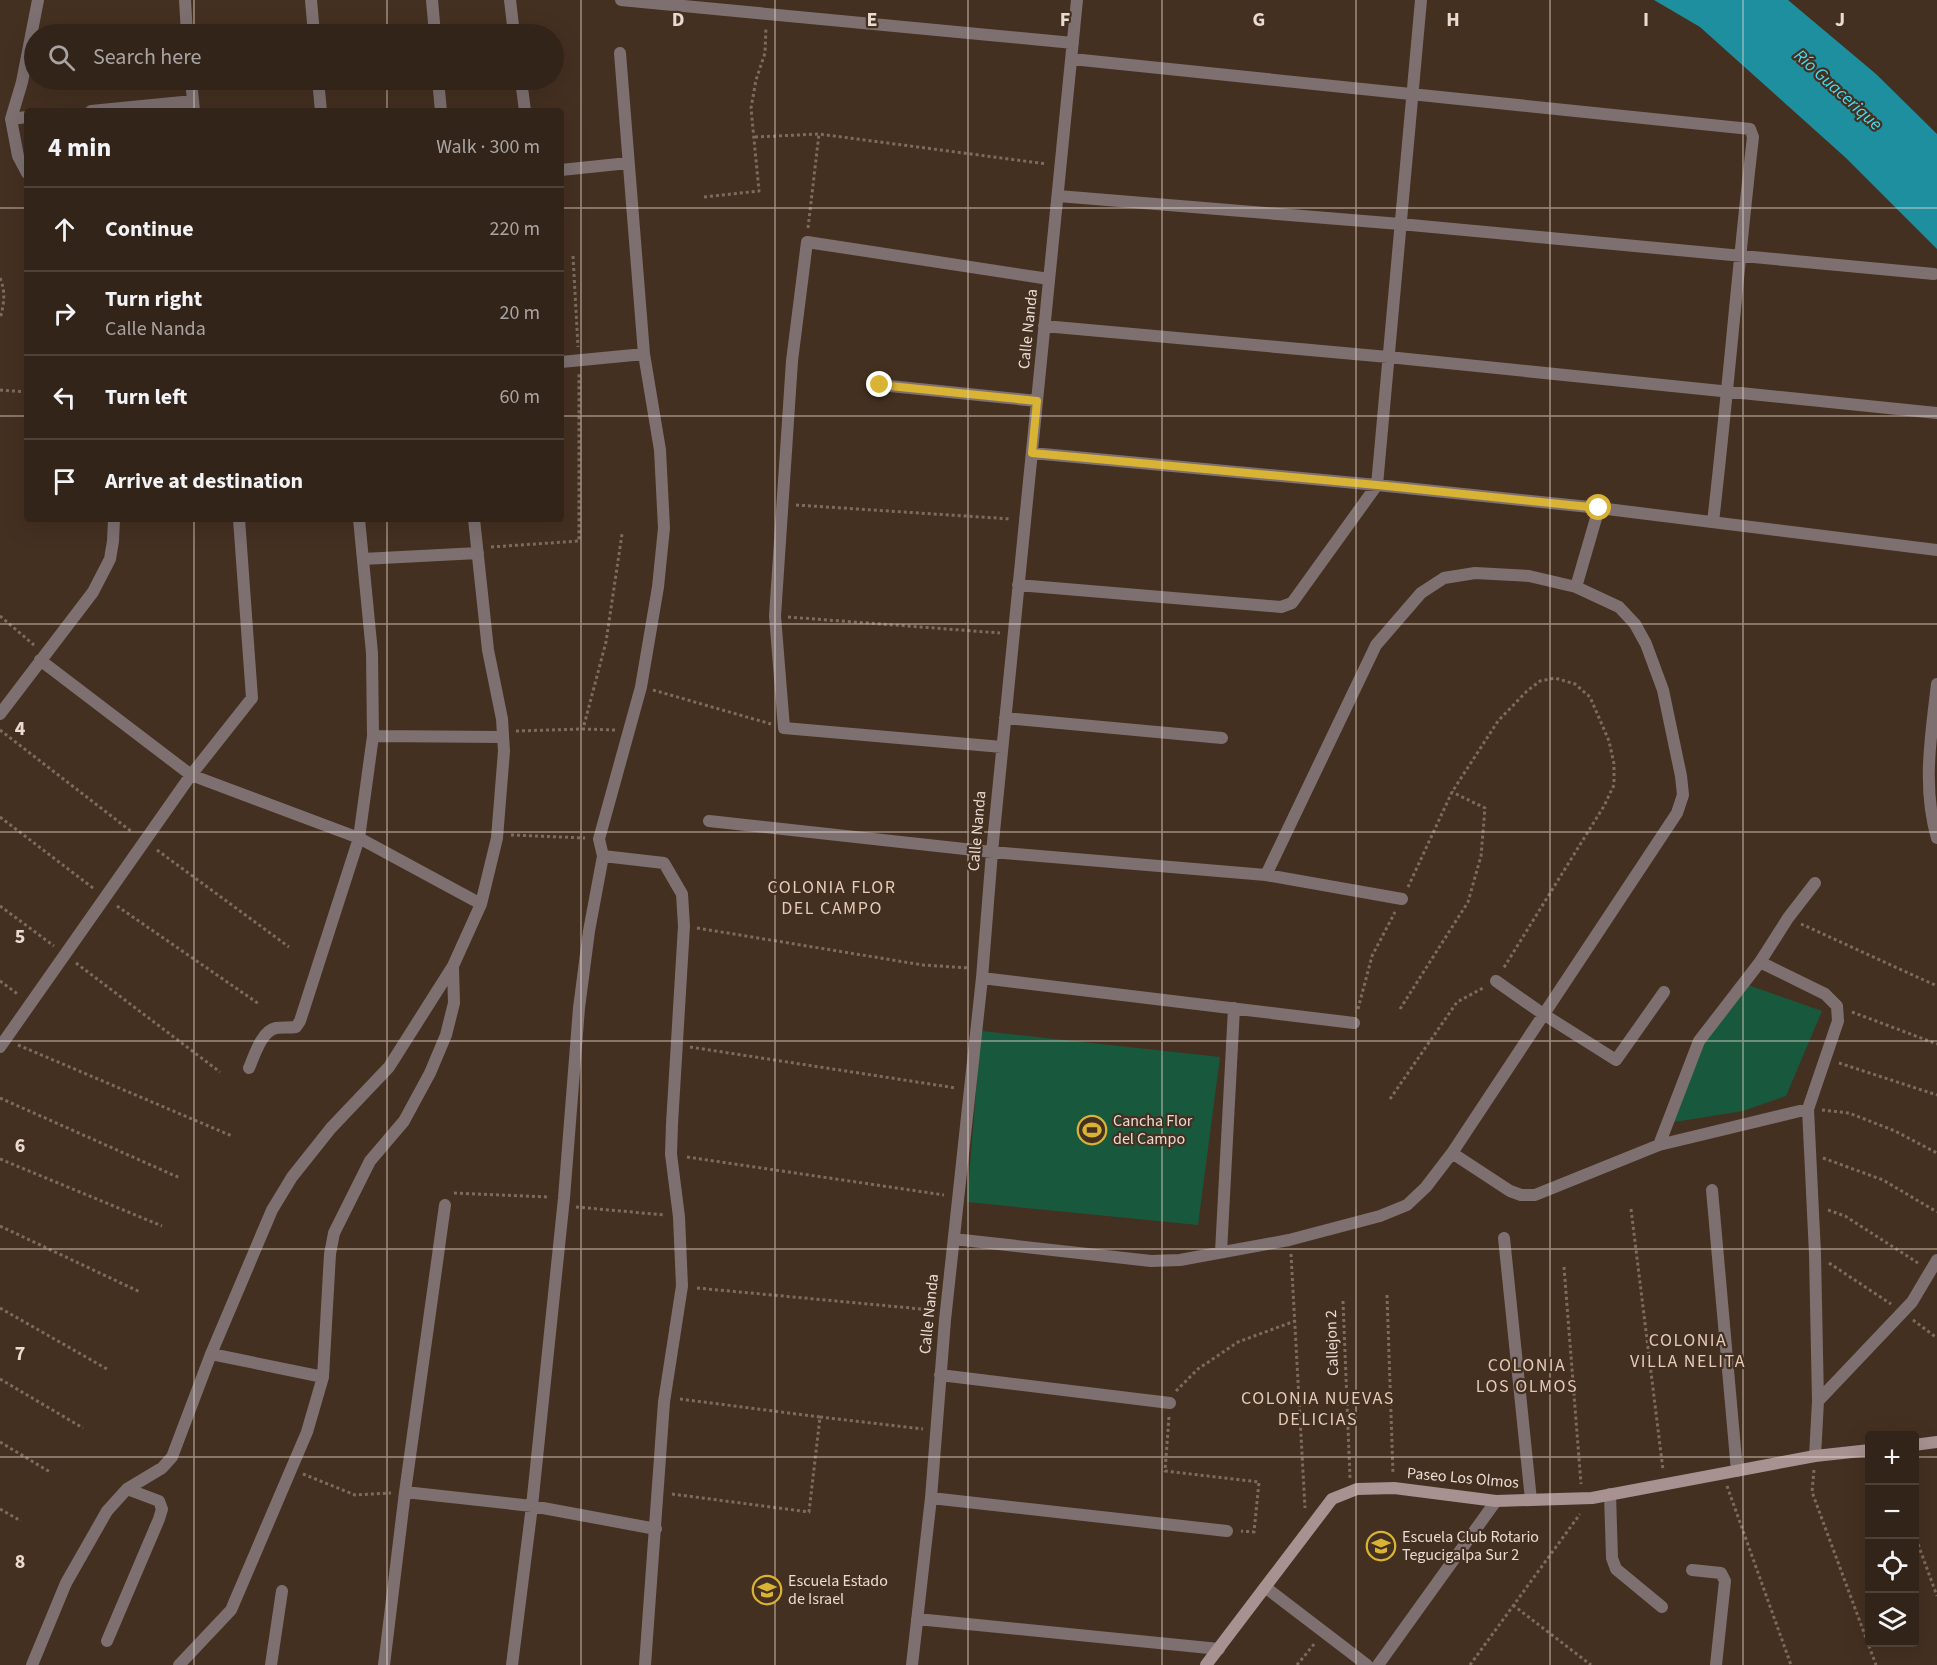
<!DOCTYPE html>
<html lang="en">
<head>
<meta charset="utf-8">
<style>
  :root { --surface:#332419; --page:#3b2c22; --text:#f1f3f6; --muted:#a9a4a2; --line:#4e4138 }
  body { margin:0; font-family:"Source Sans 3",sans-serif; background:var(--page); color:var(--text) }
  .controls { position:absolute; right:18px; bottom:18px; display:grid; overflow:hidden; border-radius:6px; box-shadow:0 6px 24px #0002 }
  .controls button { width:54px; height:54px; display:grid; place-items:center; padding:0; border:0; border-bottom:2px solid var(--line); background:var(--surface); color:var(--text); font:30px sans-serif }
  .stop { position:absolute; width:18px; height:18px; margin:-14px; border:4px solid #d9b334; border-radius:50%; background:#fff }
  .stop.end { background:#d9b334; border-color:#fff; box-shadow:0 2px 6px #0008 }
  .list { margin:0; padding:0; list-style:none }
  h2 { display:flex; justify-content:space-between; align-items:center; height:78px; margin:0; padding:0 24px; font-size:26px }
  h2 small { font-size:20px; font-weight:400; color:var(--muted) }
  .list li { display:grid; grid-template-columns:39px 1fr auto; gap:18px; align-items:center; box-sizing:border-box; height:84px; padding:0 24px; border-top:2px solid var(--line) }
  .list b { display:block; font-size:22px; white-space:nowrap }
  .list p { margin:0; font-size:20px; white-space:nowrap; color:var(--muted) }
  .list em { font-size:20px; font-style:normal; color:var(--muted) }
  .icon { flex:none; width:33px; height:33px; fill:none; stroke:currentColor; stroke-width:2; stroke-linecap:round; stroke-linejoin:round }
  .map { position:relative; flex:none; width:1937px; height:1665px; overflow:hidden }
  .search { position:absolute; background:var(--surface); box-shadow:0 6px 24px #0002; left:24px; top:24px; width:540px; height:66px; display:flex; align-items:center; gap:15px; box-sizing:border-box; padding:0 21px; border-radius:33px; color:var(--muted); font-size:22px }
  .panel { position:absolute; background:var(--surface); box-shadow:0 6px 24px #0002; left:24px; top:108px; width:540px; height:414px; border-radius:6px }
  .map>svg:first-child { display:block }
  .green { fill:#18593d }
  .water { fill:#1e8f9f }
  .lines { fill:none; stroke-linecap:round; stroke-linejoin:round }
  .path { stroke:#7d6b5e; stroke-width:3; stroke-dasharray:3 3; stroke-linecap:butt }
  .street { stroke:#7e7070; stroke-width:12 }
  .secondary { stroke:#a79191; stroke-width:12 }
  .route { stroke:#d9b334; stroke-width:8 }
  .grid { fill:none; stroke:#e9dbd2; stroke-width:1.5; stroke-opacity:0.55 }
  .labels { text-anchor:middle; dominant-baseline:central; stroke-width:4.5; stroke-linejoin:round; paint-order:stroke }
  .street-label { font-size:16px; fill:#e9dbd2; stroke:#443021 }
  .poi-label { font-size:16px; fill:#e9dbd2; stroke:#443021; text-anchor:start }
  .water-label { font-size:18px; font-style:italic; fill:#43dbf1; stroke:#443021 }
  .neighbourhood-label { font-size:18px; letter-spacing:1.5px; fill:#e4cab7; stroke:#443021 }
  .grid-label { font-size:20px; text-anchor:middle; font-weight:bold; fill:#e9dbd2; stroke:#443021; stroke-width:4.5; stroke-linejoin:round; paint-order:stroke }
</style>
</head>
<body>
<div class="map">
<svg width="1937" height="1665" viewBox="0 0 1937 1665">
  <rect width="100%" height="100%" fill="#443021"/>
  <path class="green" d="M1745,984L1822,1011L1786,1096L1743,1111L1674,1122L1700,1046Z
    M981,1031L1220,1057L1198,1225L967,1202Z"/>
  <path class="water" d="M1654,0H1788L1876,74L1937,134V249L1846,158L1700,27Z"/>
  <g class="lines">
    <path class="path" d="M755,137L819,134L1047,164
      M704,197L759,191L751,108L756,80L765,53L766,27
      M808,228L819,134
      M573,256L578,347
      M0,278C6,292 4,304 0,319
      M0,390L27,392
      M796,505L1011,519
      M491,547L579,541V374
      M0,616L34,645
      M788,617L1000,633
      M653,690L771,724
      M0,730L132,832
      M615,730L583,729L606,642L622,534
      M516,731L583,729
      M0,817L93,888
      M511,835L585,838
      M157,850L289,947
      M1408,887L1452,792L1498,721L1527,691L1540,681L1555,678L1575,684L1590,697L1609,741L1614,764V785L1604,806L1503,969
      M0,906L54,946
      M117,906L259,1004
      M1801,924L1937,986
      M697,928L923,965L969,968
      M76,963L220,1072
      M0,981L19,995
      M1358,1009L1372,956L1395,912
      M1400,1009L1468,902L1481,856L1485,808L1452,792
      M1852,1012L1937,1044
      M18,1045L232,1136
      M690,1047L956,1088
      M1839,1063L1937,1095
      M0,1098L180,1178
      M1390,1099L1457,1002L1483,988
      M1822,1110L1849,1113L1895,1131L1937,1153
      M687,1157L944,1195
      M1823,1158L1883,1180L1937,1212
      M0,1159L162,1226
      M454,1193L549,1197
      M576,1207L665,1215
      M1631,1209L1663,1470
      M1828,1210L1845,1216L1918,1263
      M0,1226L140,1292
      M1291,1254L1305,1508
      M1829,1263L1891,1304
      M1564,1267L1581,1484
      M697,1288L932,1310
      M1387,1295L1393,1473
      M1343,1301L1350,1478
      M0,1308L107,1369
      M1913,1320L1937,1338
      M0,1379L83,1428
      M1176,1391L1198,1369L1238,1342L1295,1321
      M820,1417L923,1429
      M1169,1417L1165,1471L1259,1482L1254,1532L1241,1531
      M0,1442L50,1472
      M1814,1470L1812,1492L1876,1665
      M303,1474L355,1495L391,1493
      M1727,1486L1791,1665
      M672,1494L809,1512L820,1417L680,1399
      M0,1509L21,1521
      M1914,1533L1937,1596
      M1513,1605L1591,1665
      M1297,1665L1315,1643
      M1470,1665L1580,1514"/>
    <path class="street" d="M185,0L187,34
      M311,0L314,34
      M432,0L435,34
      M510,0L514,34
      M621,0L1073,43
      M1072,59L1750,129L1753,137C1738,265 1728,394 1713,522
      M191,80L194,111
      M318,80L321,111
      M438,80L441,111
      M521,80L525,111
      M91,111L193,101
      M11,119L27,117
      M561,170L628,163
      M27,173L18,156L11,119L22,82L38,0
      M1058,196L1400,224L1934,274
      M1044,326L1388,357L1937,413
      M561,362L644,354
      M880,385L1037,401
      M1032,453L1377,485L1599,508L1937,550
      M363,559L478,553
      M1018,585L1281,607L1292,603L1377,485L1421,0
      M1576,587L1599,508
      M40,660L191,775L359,838L481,904
      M1937,684C1931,736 1922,787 1937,838
      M0,714L93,592L110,559L113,541L114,519
      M1005,718L1222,738
      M373,736L503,737
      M1002,747L784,728L775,616L792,361L807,242L1049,279
      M709,821L992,852L1266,875L1402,899
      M603,856L664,863L682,894L684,926L672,1124L671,1154L679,1217L682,1286L664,1402L645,1665
      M1760,962L1825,994L1837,1006L1838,1021L1808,1109L1815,1254L1818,1401L1815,1456
      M982,978L1354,1023
      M1496,981L1543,1014L1616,1060L1664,992
      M0,1047L191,775L252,698L239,519
      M249,1068C254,1057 261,1031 276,1028C282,1027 289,1028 296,1027L300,1021L359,838L373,736L372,653L359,519
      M1659,1145L1699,1041L1760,962L1788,918L1815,883
      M1452,1153L1510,1191L1521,1195H1535L1659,1145L1808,1109
      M1712,1190L1737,1471
      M1504,1238L1531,1500
      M954,1239L1151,1261L1180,1260L1289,1240L1380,1216L1407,1205L1426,1187L1452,1153L1677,813L1683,795L1681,776L1663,690L1646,644L1635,624L1619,607L1576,587L1529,576L1475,573L1444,578L1421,593L1376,645L1266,875
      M1221,1252L1234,1008
      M211,1354L323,1377
      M940,1375L1170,1403
      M1818,1401L1912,1302L1937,1260
      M405,1492L532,1506L656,1529
      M1610,1494L1612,1558L1616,1569L1662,1607
      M931,1498L1227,1531
      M1692,1570L1721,1573L1725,1581L1716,1665
      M1265,1587L1367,1665
      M917,1619L1219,1649
      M107,1641L159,1519L162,1509L159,1501L127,1489
      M32,1665L66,1583L107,1511L127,1489L162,1468L172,1457L211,1354L272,1210L292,1177L331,1128L389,1067L453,966L481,904L497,838L504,751L502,719L488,650L474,519
      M179,1665L231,1610L307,1432L323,1377L330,1254L334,1233L370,1161L404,1121L430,1073L446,1035L454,1003L453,968
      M271,1665L282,1591
      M384,1665L405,1492L445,1205
      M512,1665L532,1506L564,1198L579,1008L589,931L603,856L599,839L641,687L658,587L664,528L660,450L644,354L620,53
      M912,1665L931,1498L945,1320L982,978L992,852L1077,0
      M1378,1665L1496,1501"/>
    <path class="secondary" d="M1914,1445L1937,1442
      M1206,1665L1332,1499L1357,1489L1394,1488L1496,1501L1592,1498L1815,1456L1870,1450"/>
  </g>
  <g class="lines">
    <path class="route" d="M880,385L1037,401L1032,453L1377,485L1599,508"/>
  </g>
  <path class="grid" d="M194,0V34M387,0V34M581,0V1665M775,0V1665M968,0V1665M1162,0V1665M1356,0V1665M1550,0V1665M1743,0V1665M194,80V111M387,80V111M0,208H27M561,208H1937M0,416H27M561,416H1937M194,519V1665M387,519V1665M0,624H1937M0,832H1937M0,1041H1937M0,1249H1937M0,1457H1870M1914,1457H1937"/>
  <defs>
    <g id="stadium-ring" transform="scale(1.5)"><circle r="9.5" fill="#443021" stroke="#d9b334" stroke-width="1.5"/><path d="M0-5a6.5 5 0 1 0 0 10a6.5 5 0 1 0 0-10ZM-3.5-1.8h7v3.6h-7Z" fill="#d9b334"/></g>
    <g id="school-ring" transform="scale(1.5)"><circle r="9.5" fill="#443021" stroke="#d9b334" stroke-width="1.5"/><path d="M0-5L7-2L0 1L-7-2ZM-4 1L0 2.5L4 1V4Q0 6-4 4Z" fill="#d9b334"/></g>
  </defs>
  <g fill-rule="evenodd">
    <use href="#stadium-ring" x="1092" y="1130"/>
    <use href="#school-ring" x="1381" y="1546"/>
    <use href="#school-ring" x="767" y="1590"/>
  </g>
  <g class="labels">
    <g class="street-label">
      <text transform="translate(1028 329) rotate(-84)">Calle Nanda</text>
      <text transform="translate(977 831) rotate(-85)">Calle Nanda</text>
      <text transform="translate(929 1314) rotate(-84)">Calle Nanda</text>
      <text transform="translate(1332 1343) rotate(-92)">Callejon 2</text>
      <text transform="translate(1463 1478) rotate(5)">Paseo Los Olmos</text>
    </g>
    <g class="poi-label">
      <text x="1113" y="1121">Cancha Flor<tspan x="1113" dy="18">del Campo</tspan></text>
      <text x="1402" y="1537">Escuela Club Rotario<tspan x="1402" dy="18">Tegucigalpa Sur 2</tspan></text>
      <text x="788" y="1581">Escuela Estado<tspan x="788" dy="18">de Israel</tspan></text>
    </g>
    <g class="water-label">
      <text transform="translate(1838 90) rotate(42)">Río Guacerique</text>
    </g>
    <g class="neighbourhood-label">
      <text x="832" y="887">COLONIA FLOR<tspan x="832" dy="21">DEL CAMPO</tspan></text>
      <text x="1688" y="1340">COLONIA<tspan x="1688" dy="21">VILLA NELITA</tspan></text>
      <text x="1527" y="1365">COLONIA<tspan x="1527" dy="21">LOS OLMOS</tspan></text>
      <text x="1318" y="1398">COLONIA NUEVAS<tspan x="1318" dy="21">DELICIAS</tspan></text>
    </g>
  </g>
  <g class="grid-label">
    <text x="678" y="26">D</text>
    <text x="872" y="26">E</text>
    <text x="1065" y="26">F</text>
    <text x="1259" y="26">G</text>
    <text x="1453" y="26">H</text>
    <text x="1646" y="26">I</text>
    <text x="1840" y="26">J</text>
    <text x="20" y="735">4</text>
    <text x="20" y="943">5</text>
    <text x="20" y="1152">6</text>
    <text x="20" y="1360">7</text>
    <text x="20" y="1568">8</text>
  </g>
</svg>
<div class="controls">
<button>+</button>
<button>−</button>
<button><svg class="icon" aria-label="locate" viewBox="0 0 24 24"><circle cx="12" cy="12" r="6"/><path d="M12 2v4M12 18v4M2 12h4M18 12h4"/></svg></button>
<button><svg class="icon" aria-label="layers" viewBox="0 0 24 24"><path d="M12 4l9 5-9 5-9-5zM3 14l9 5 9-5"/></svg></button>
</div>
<div class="stop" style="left:1599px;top:508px"></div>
<div class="stop end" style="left:880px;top:385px"></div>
<div class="search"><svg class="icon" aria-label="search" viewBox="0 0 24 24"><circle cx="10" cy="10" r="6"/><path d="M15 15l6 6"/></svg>Search here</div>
<section class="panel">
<h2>4 min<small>Walk · 300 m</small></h2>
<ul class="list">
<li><svg class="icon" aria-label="ahead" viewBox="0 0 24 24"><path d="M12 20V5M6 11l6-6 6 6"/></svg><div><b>Continue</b></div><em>220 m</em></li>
<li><svg class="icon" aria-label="right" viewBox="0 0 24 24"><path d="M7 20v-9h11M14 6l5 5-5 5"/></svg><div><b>Turn right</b><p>Calle Nanda</p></div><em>20 m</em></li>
<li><svg class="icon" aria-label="left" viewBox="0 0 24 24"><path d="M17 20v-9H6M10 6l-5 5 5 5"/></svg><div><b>Turn left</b></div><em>60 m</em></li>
<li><svg class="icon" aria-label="arrive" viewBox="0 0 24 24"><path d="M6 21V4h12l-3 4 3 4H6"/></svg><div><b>Arrive at destination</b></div></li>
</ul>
</section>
</div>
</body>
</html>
